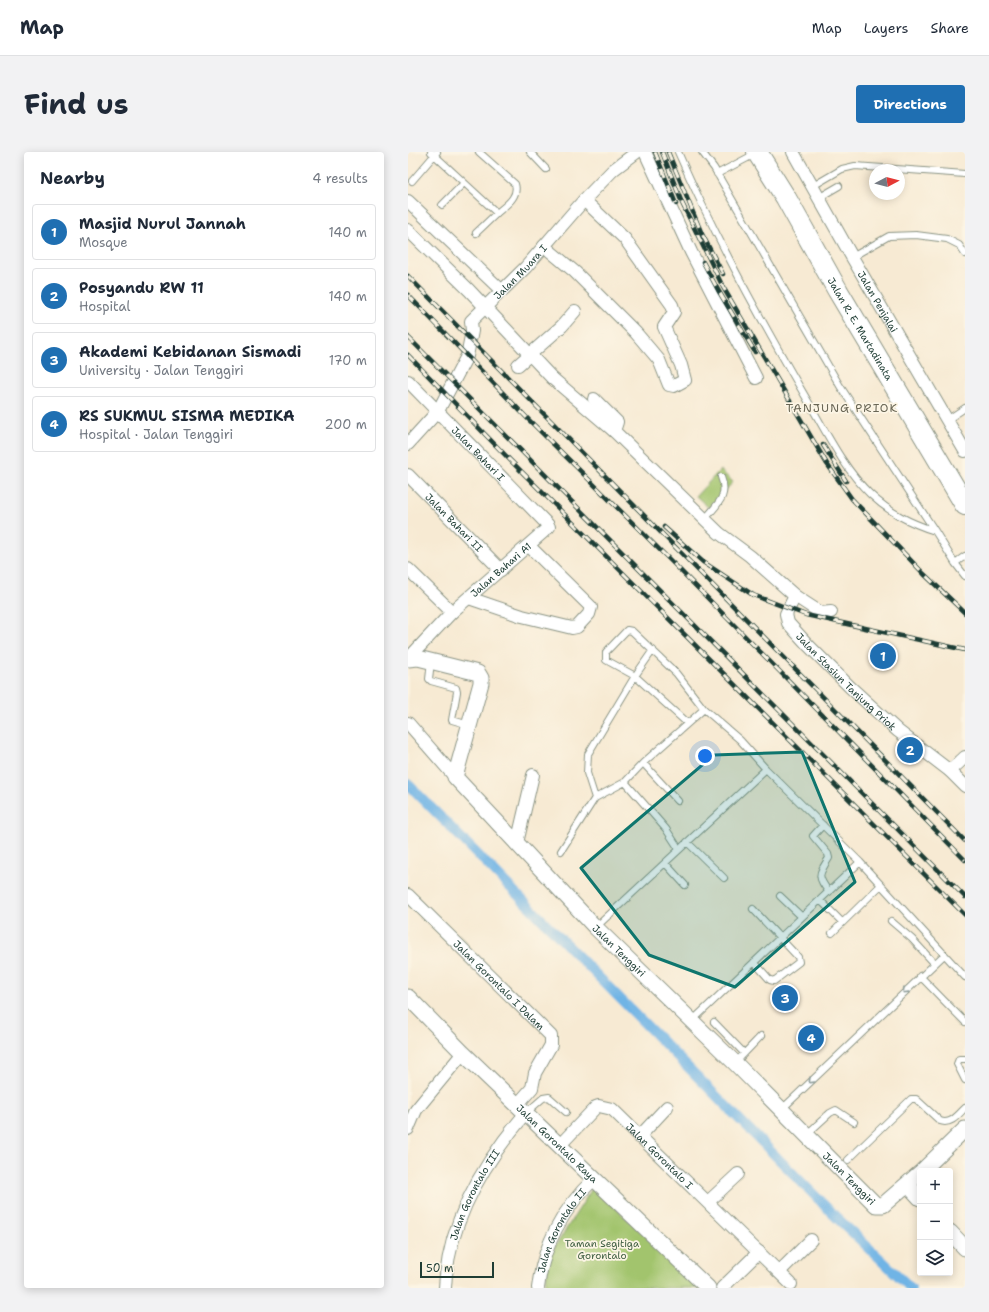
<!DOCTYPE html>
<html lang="en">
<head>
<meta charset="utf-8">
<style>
  :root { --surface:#fff; --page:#f2f2f3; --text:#1f2937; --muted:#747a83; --line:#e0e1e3; --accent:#1f6fb2 }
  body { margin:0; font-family:"Shantell Sans",sans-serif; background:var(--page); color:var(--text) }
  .controls { position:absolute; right:12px; bottom:12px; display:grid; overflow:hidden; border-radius:4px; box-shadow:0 2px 10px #0003 }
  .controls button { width:36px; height:36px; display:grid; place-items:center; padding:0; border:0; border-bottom:1px solid var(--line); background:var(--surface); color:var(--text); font:20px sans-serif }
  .compass { position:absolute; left:461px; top:12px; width:36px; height:36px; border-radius:50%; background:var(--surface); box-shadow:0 2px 10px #0003; rotate:83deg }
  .scale { position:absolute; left:12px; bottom:10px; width:74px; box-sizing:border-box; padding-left:4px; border:2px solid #1f3d34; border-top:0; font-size:11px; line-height:14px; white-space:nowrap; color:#1f3d34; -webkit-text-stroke:3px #fcf5e5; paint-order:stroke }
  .you { position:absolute; left:297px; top:604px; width:14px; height:14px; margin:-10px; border:3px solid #fff; border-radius:50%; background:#1a73e8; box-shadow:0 0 0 6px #1a73e833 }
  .badge { display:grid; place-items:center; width:26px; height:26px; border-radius:50%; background:var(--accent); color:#fff; font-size:13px; font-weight:700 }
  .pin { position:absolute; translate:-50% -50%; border:2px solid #fff; box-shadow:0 1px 4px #0006 }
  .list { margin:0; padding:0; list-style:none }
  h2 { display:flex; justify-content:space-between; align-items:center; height:52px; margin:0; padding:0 16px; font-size:17px }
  h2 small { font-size:13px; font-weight:400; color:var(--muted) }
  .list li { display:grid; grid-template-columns:26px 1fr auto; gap:12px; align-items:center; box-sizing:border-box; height:56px; margin:0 8px 8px; padding:0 8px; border:1px solid var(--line); border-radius:4px }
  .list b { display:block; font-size:15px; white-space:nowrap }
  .list p { margin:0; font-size:13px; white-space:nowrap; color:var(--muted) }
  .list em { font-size:13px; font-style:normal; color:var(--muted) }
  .icon { flex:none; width:22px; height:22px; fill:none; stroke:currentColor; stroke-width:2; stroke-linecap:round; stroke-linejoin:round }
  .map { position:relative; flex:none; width:557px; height:1136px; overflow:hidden; border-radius:4px }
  header { display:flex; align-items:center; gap:24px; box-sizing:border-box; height:56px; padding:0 20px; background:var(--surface); border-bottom:1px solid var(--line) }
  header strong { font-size:19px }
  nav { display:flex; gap:22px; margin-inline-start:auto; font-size:14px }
  .intro { display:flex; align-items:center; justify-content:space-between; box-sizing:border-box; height:96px; padding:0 24px }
  h1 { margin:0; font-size:28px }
  .button { padding:10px 18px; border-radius:4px; background:var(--accent); color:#fff; font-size:14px; font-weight:700 }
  main { display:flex; gap:24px; padding:0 24px }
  aside { flex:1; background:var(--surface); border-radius:4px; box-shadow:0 2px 10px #0003 }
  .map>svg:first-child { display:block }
  .green { fill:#a2c46d; stroke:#608050 }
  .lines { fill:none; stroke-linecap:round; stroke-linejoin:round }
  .canal { stroke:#6fb4e5; stroke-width:10 }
  .service-casing { stroke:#8b9484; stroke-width:8 }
  .minor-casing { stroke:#8b9484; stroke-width:14 }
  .tertiary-casing { stroke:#8b9484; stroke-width:17 }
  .trunk-casing { stroke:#8b9484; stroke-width:22 }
  .service { stroke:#fff; stroke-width:6 }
  .minor { stroke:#fff; stroke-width:12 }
  .tertiary { stroke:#fff; stroke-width:15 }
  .trunk { stroke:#fff; stroke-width:20 }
  .rail-casing { stroke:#1f3d34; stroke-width:4.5 }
  .rail { stroke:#fcf5e5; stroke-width:3; stroke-dasharray:9; stroke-linecap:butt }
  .oneway { stroke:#8f9e9a }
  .marked { fill:#0f766e; fill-opacity:0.2; stroke:#0f766e; stroke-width:3; stroke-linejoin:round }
  .labels { text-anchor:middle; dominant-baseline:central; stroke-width:3.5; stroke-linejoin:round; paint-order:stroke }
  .street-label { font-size:10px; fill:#1f3d34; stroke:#fcf5e5 }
  .park-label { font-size:10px; fill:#405f42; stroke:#fcf5e5 }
  .quarter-label { font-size:12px; letter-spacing:1px; fill:#696655; stroke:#fcf5e5 }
</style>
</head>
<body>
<header>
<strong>Map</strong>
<nav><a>Map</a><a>Layers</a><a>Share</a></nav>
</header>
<div class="intro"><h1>Find us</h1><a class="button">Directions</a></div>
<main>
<aside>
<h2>Nearby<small>4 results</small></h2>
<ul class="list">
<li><span class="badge">1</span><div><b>Masjid Nurul Jannah</b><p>Mosque</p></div><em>140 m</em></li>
<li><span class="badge">2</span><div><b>Posyandu RW 11</b><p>Hospital</p></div><em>140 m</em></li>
<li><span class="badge">3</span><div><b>Akademi Kebidanan Sismadi</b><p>University · Jalan Tenggiri</p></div><em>170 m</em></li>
<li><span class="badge">4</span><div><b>RS SUKMUL SISMA MEDIKA</b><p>Hospital · Jalan Tenggiri</p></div><em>200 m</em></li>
</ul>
</aside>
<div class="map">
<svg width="557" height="1136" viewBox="0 0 557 1136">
  <rect width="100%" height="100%" fill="#fcf5e5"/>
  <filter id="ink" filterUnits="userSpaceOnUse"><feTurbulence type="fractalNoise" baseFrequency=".025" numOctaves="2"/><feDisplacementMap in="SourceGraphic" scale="8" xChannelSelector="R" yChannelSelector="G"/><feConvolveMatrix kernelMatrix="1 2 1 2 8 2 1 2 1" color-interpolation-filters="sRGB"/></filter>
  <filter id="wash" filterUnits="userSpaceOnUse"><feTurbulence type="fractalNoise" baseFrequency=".012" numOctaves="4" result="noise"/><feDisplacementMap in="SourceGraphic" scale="16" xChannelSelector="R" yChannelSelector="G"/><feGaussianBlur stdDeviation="0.9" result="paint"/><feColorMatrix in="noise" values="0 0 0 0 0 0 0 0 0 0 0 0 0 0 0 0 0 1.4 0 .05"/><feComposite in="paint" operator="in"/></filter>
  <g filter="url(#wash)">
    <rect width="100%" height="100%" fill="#f7ead3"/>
    <path class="green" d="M312,318L325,330L301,356L288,344Z
      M185,1035L293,1136H137L141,1104Z"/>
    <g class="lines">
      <path class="canal" d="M0,632L427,1064L503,1136"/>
    </g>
  </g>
  <g filter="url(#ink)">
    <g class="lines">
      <g class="service-casing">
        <path id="service" d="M23,0L89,61C98,53 111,45 107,32L71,0
          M122,0L138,17
          M270,0C307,85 351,165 397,244C416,276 435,316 462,342C482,361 502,371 527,379
          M294,0L306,16L432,234L527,379L547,411L557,424
          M309,22L347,2
          M4,29L29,0
          M405,34L434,17L447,14L557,22
          M412,45L431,34
          M34,53L56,31
          M68,81L89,61
          M444,105L481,84L508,83L539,87L551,93L557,102
          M539,268L557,256
          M297,367C309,352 321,345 313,325
          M547,411L557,404
          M23,510L21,527L23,529L48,536L49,540L44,568L61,573
          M279,571L227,524L198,508V500L219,478L224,479L268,521L296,557L332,588L358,617L452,710L557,825
          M235,611L270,649
          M187,646L217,630
          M415,673L405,684L420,702L421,706C410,723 409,724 421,740
          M279,690L316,726
          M271,697L258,677L217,630L235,611L296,557
          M153,699L187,646L179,621L180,602L227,524L245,498
          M257,711L277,733
          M372,744L394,765
          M412,748L434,770
          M345,757L390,805L391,810L366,829L362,828L346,810
          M483,769L504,787L526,811
          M188,775L358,617
          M424,781L473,733
          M512,824L557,870
          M284,869L452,710
          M306,870L336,901
          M557,907H551L549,912L557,928
          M327,911L353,884
          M373,958L536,803
          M118,961L135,946L141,945L158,960
          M398,983L422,961L428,958L446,970
          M440,1008L503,947H508L532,969C543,973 550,963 557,956"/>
      </g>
      <g class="minor-casing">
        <g id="minor">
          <path d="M237,0L283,100L348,226"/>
          <path id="s1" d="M385,0L444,105L557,299"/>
          <path d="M0,49L94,139"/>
          <path d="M0,78L61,138L144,226L206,279L311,381L342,404L387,444L413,461L423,460"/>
          <path d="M136,94L167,120L228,181L251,208L261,233L266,234L277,228L273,213L256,175L266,160L264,153L217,87L176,48"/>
          <path d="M110,213L154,174L167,159"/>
          <path id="s2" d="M0,229L140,373"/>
          <path d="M186,247L209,270L206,279"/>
          <path id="s3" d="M0,292L30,259L59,204L64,179L63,169L118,115L176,48L205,18L229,0"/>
          <path id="s4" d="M0,323L93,418"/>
          <path d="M0,417L44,460"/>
          <path id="s5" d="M387,444L378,462L380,471L400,493L442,535L490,579L542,619L557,634"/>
          <path d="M61,446L114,464L164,476L169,475L181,462L183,455L121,394"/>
          <path id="s6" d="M0,507L44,460L141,375"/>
          <path d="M0,571L47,625"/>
          <path d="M542,619L557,605"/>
          <path d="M109,691L125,623"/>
          <path id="s7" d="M0,743L143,884V893L127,921L124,936L110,952"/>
          <path d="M0,977L8,958L55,901"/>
          <path d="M231,985L259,955"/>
          <path id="s8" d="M151,994L188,955L191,954L204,957L383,1132"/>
          <path d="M300,1050L330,1022"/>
          <path d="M371,1120L403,1088"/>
          <path id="s9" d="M37,1136C40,1069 76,1010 118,961"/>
          <path id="s10" d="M130,1136C135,1094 155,1056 186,1027"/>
          <path d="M314,1136L351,1100"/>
        </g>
      </g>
      <g class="tertiary-casing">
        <g id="tertiary">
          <path id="s11" d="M0,507L10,506L70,521L73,526V531L47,625L187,775L327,911L468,1053H475L512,1021"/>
          <path id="s12" d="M0,845L55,901L300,1136"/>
          <path d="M514,1019L557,977"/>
          <path d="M500,1033L512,1046"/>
          <path d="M542,1080L557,1096"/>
        </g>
      </g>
      <g class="trunk-casing">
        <g id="trunk">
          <path id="s13" d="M349,0L378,46L430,139L557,353"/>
        </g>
      </g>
      <use href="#service" class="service"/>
      <use href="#minor" class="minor"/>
      <use href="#tertiary" class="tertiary"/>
      <use href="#trunk" class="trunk"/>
      <g class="rail-casing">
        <path id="rail" d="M247,0L268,52
          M254,0L274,51L315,135L419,312L444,347L516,422L557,461
          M260,0L294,82L315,122
          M295,110L310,138L347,200
          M0,124L557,689
          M0,143L121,268L269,415L557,708
          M0,185L557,745
          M0,203L102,308L557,763
          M415,293L438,329
          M256,375L295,410L345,443L398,463L557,498"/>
      </g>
      <use href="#rail" class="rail"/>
    </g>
    <defs><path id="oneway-chevron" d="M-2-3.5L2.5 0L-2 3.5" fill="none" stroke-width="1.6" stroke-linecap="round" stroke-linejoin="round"/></defs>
    <g class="oneway">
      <use href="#oneway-chevron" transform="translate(497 839) rotate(136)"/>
      <use href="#oneway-chevron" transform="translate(403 929) rotate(136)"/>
    </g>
  </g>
  <path class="marked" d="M394,600L447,730L327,835L241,803L173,716L306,603Z"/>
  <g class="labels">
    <g class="street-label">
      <text stroke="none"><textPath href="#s3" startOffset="212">Jalan Muara I</textPath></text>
      <text stroke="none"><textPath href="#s1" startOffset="172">Jalan Penjalai</textPath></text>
      <text stroke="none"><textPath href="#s13" startOffset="205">Jalan R. E. Martadinata</textPath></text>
      <text stroke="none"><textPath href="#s2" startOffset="101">Jalan Bahari I</textPath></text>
      <text stroke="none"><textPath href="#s4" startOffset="66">Jalan Bahari II</textPath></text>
      <text stroke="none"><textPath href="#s6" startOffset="129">Jalan Bahari A1</textPath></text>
      <text stroke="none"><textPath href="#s5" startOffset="112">Jalan Stasiun Tanjung Priok</textPath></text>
      <text stroke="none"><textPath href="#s11" startOffset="419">Jalan Tenggiri</textPath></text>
      <text stroke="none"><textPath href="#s7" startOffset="128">Jalan Gorontalo I Dalam</textPath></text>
      <text stroke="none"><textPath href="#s12" startOffset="209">Jalan Gorontalo Raya</textPath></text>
      <text stroke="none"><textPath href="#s8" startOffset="137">Jalan Gorontalo I</textPath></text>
      <text stroke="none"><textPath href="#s11" startOffset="743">Jalan Tenggiri</textPath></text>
      <text stroke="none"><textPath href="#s9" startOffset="99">Jalan Gorontalo III</textPath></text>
      <text stroke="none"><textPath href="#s10" startOffset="63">Jalan Gorontalo II</textPath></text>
    </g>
    <g class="park-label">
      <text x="194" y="1091">Taman Segitiga<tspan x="194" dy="12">Gorontalo</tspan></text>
    </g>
    <g class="quarter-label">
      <text x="434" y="256">TANJUNG PRIOK</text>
    </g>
  </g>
</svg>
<div class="controls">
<button>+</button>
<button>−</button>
<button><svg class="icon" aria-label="layers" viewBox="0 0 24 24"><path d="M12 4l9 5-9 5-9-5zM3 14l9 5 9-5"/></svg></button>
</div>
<svg class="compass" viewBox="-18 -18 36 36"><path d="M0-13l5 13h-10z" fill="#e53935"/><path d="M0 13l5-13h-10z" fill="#747a83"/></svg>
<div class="scale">50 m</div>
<div class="you"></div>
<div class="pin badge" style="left:475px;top:504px">1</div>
<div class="pin badge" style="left:502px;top:598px">2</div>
<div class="pin badge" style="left:377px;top:846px">3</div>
<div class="pin badge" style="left:403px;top:886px">4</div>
</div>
</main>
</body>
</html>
